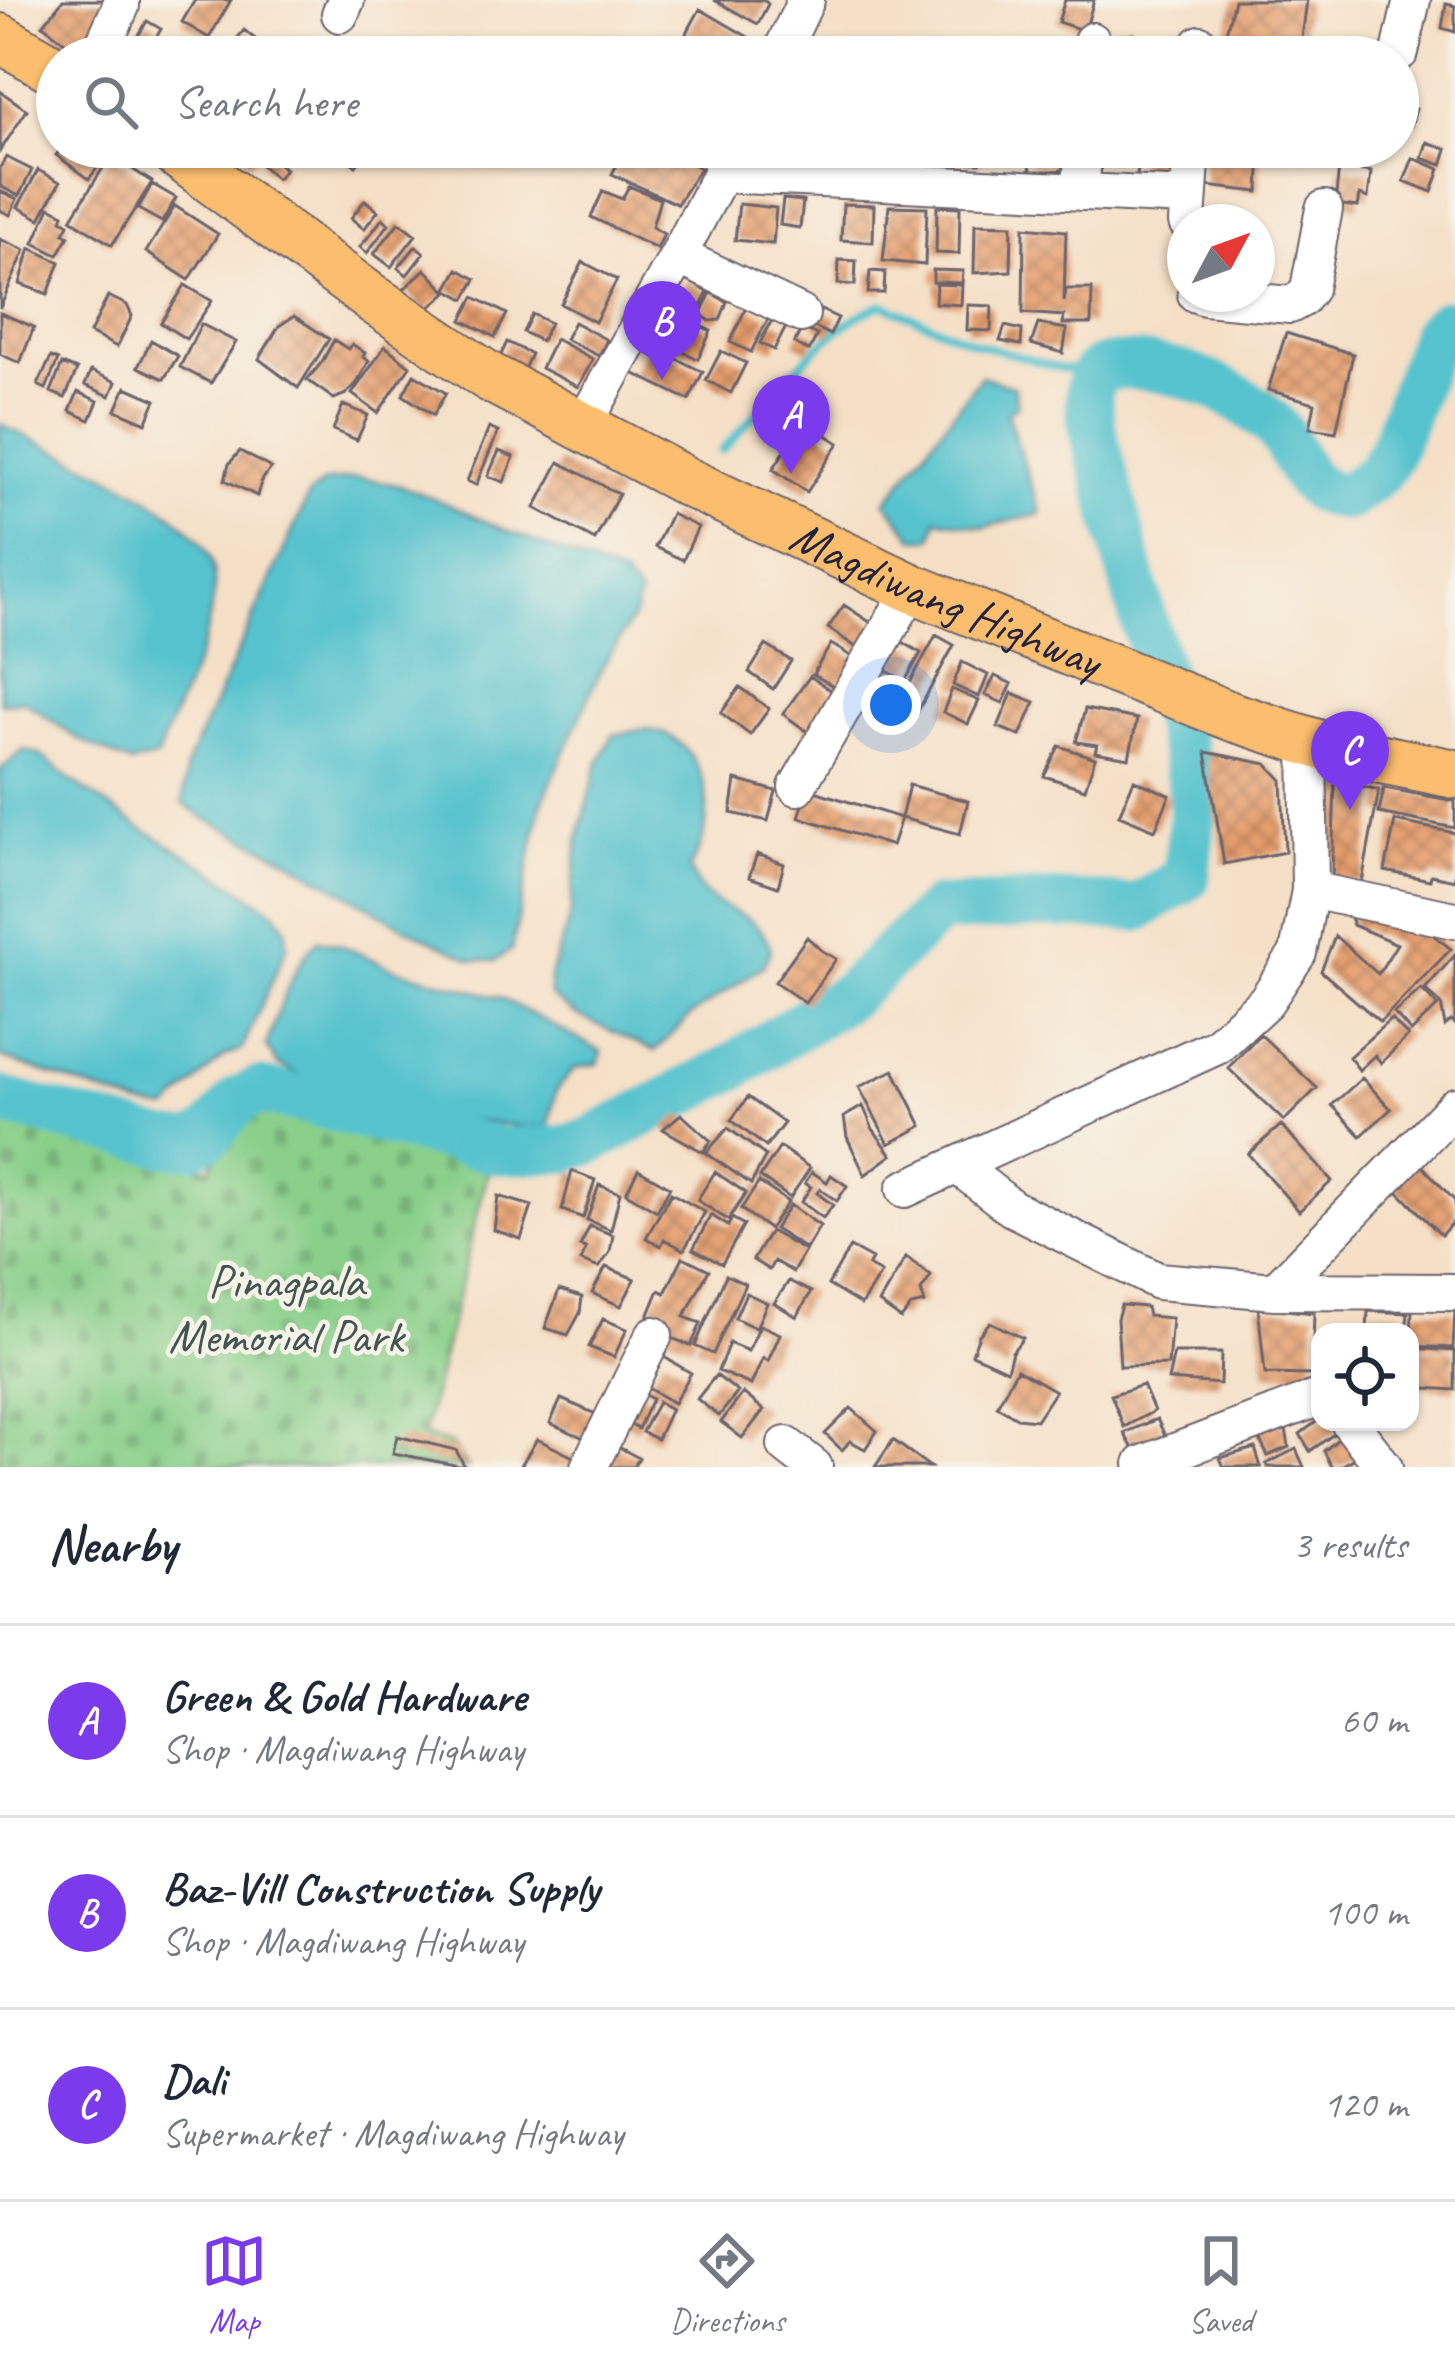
<!DOCTYPE html>
<html lang="en">
<head>
<meta charset="utf-8">
<style>
  :root { --surface:#fff; --page:#f6f6f7; --text:#1f2937; --muted:#747a83; --line:#e0e1e3; --accent:#7c3aed }
  body { margin:0; font-family:Caveat,sans-serif; background:var(--page); color:var(--text) }
  .controls { position:absolute; right:36px; bottom:36px; display:grid; overflow:hidden; border-radius:24px; box-shadow:0 3px 9px #0004 }
  .controls button { width:108px; height:108px; display:grid; place-items:center; padding:0; border:0; border-bottom:3px solid var(--line); background:var(--surface); color:var(--text); font:60px sans-serif }
  .compass { position:absolute; left:1167px; top:204px; width:108px; height:108px; border-radius:50%; background:var(--surface); box-shadow:0 3px 9px #0004; rotate:49deg }
  .you { position:absolute; left:891px; top:705px; width:42px; height:42px; margin:-30px; border:9px solid #fff; border-radius:50%; background:#1a73e8; box-shadow:0 0 0 18px #1a73e833 }
  .badge { display:grid; place-items:center; width:78px; height:78px; border-radius:50%; background:var(--accent); color:#fff; font-size:39px; font-weight:700 }
  .pin { position:absolute; translate:-50% -99px; filter:drop-shadow(0 3px 6px #0008) }
  .pin::after { content:''; position:absolute; top:63px; width:42px; height:36px; background:inherit; clip-path:polygon(0 0,100% 0,50% 100%) }
  .list { margin:0; padding:0; list-style:none }
  h2 { display:flex; justify-content:space-between; align-items:center; height:156px; margin:0; padding:0 48px; font-size:51px }
  h2 small { font-size:39px; font-weight:400; color:var(--muted) }
  .list li { display:grid; grid-template-columns:78px 1fr auto; gap:36px; align-items:center; box-sizing:border-box; height:192px; padding:0 48px; border-top:3px solid var(--line) }
  .list b { display:block; font-size:45px; white-space:nowrap }
  .list p { margin:0; font-size:39px; white-space:nowrap; color:var(--muted) }
  .list em { font-size:39px; font-style:normal; color:var(--muted) }
  .icon { flex:none; width:66px; height:66px; fill:none; stroke:currentColor; stroke-width:2; stroke-linecap:round; stroke-linejoin:round }
  .map { position:relative; flex:none; width:1455px; height:1467px; overflow:hidden }
  .search { position:absolute; background:var(--surface); box-shadow:0 3px 9px #0004; left:36px; right:36px; top:36px; height:132px; display:flex; align-items:center; gap:30px; box-sizing:border-box; padding:0 42px; border-radius:66px; color:var(--muted); font-size:45px }
  .sheet { height:732px; background:var(--surface) }
  nav { display:flex; justify-content:space-around; align-items:center; box-sizing:border-box; height:168px; border-top:3px solid var(--line); background:var(--surface); font-size:33px; color:var(--muted) }
  nav a { display:grid; justify-items:center; gap:6px }
  nav .on { color:var(--accent) }
  .map>svg:first-child { display:block }
  .cemetery { fill:url(#cemetery-stones); stroke:#567963; stroke-width:3 }
  .water { fill:#56c3ce; stroke:#3c7284; stroke-width:3 }
  .lines { fill:none; stroke-linecap:round; stroke-linejoin:round }
  .stream { stroke:#56c3ce; stroke-width:8 }
  .river { stroke:#56c3ce; stroke-width:48 }
  .building { fill:url(#building-cross-hatch) }
  .minor-casing { stroke:#6c646c; stroke-width:40 }
  .major-casing { stroke:#6c646c; stroke-width:52 }
  .minor { stroke:#fff; stroke-width:36 }
  .major { stroke:#fbbd6e; stroke-width:48 }
  .labels { text-anchor:middle; dominant-baseline:central; stroke-width:9; stroke-linejoin:round; paint-order:stroke }
  .street-label { font-size:48px; fill:#22223b; stroke:#f7f3e8 }
  .park-label { font-size:48px; fill:#415653; stroke:#f7f3e8 }
</style>
</head>
<body>
<div class="map">
<svg width="1455" height="1467" viewBox="0 0 1455 1467">
  <defs>
    <pattern id="cemetery-stones" width="16" height="16" patternUnits="userSpaceOnUse" patternTransform="scale(3)"><rect width="16" height="16" fill="#8ad08b"/><path d="M2 7V4a2 2 0 0 1 4 0v3zM10 15v-3a2 2 0 0 1 4 0v3z" fill="#77b279"/></pattern>
    <pattern id="building-cross-hatch" width="8" height="8" patternUnits="userSpaceOnUse" patternTransform="scale(3)"><rect width="8" height="8" fill="#e59d6c"/><path d="M0 0l8 8M0 8l8-8" fill="none" stroke="#b9805a"/></pattern>
  </defs>
  <rect width="100%" height="100%" fill="#f7f3e8"/>
  <filter id="ink" filterUnits="userSpaceOnUse"><feTurbulence type="fractalNoise" baseFrequency=".00833" numOctaves="2"/><feDisplacementMap in="SourceGraphic" scale="24" xChannelSelector="R" yChannelSelector="G"/><feConvolveMatrix kernelMatrix="1 2 1 2 8 2 1 2 1" color-interpolation-filters="sRGB"/></filter>
  <filter id="wash" filterUnits="userSpaceOnUse"><feTurbulence type="fractalNoise" baseFrequency=".004" numOctaves="4" result="noise"/><feDisplacementMap in="SourceGraphic" scale="48" xChannelSelector="R" yChannelSelector="G"/><feGaussianBlur stdDeviation="2.7" result="paint"/><feColorMatrix in="noise" values="0 0 0 0 0 0 0 0 0 0 0 0 0 0 0 0 0 1.4 0 .05"/><feComposite in="paint" operator="in"/></filter>
  <g filter="url(#wash)">
    <rect width="100%" height="100%" fill="#f5e0c7"/>
    <path class="cemetery" d="M255,1101L491,1159L423,1436L451,1444L467,1467H0V1115L210,1169L236,1118Z"/>
    <path class="water" d="M981,376L1014,387L1017,405L1007,413L1041,514L984,527L937,519L932,538H914L886,502Z
      M0,424C55,451 184,501 209,555C220,579 211,612 205,636C194,677 171,716 157,757L131,764L76,738L24,701L0,703Z
      M357,478C408,482 444,504 491,524C535,543 579,559 623,577L639,595L634,616L601,669L541,805L512,949L495,961L473,960L404,927L282,856L204,818L183,803L186,766L309,495L325,482Z
      M645,729C654,731 666,733 673,738C714,768 716,828 689,868C693,875 697,887 704,893C728,916 758,911 771,949L763,966L690,1016L655,1051L576,1015L550,996V976L570,916L578,839L598,764L613,735Z
      M24,750L39,754L72,781L136,825L205,866L273,910L286,928L287,947L242,1049L223,1057L167,1110L138,1105L0,1057V770Z
      M318,940L340,945L395,969L501,998L602,1052L598,1064L575,1068L556,1091L549,1126H519L388,1109L304,1077L277,1064L266,1046C280,1010 290,967 318,940Z"/>
    <g class="lines">
      <path class="stream" d="M721,451C771,401 816,332 882,304L975,343L1058,368L1094,372"/>
      <path class="river" d="M0,1100L165,1143L193,1144L209,1135L239,1100L258,1091L289,1096L500,1151L565,1149L590,1141L731,1068L850,994L938,910L1050,904L1137,908L1186,878C1188,849 1195,815 1191,787C1182,732 1161,681 1146,628C1132,581 1121,533 1108,486C1101,459 1081,404 1092,378C1100,358 1159,368 1177,373C1207,381 1244,398 1267,419C1303,449 1291,493 1347,497L1379,472L1391,451L1434,334L1447,323H1455"/>
    </g>
    <g id="blocks">
      <path class="building" d="M63,0H108L117,7L80,54L43,25Z
        M195,0H231L209,38L182,22Z
        M714,0H764L768,4L758,24Z
        M1065,0H1094L1085,31L1058,22Z
        M1234,0H1307L1301,46L1226,33Z
        M1446,4L1455,6V32L1442,28Z
        M700,9L762,45L755,57H712L683,40Z
        M147,21L161,29L145,57H126Z
        M244,30L265,47L258,57H240L229,49Z
        M1134,34V57H1099V37Z
        M1154,36L1184,40L1183,57H1153Z
        M1077,43L1076,57H1033L1032,51Z
        M0,91L27,110L0,151Z
        M1398,104L1416,109L1411,126L1398,123Z
        M1427,142L1447,149L1442,165L1422,158Z
        M63,147H94L106,156L89,179L56,155Z
        M241,147H263L250,163L237,152Z
        M353,147H359L366,153L356,166L345,157Z
        M626,147H660L700,168L677,204L612,174Z
        M795,147H834L833,160L795,158Z
        M841,147H879L877,169L839,166Z
        M896,147H932L931,182L897,178Z
        M936,147H980V163L937,160Z
        M1028,147H1068L1070,170L1031,172Z
        M1140,147H1175L1173,178L1137,177Z
        M1200,147H1261L1259,192L1206,186Z
        M111,155L152,182L112,245L71,219Z
        M269,155L285,169L277,179L261,165Z
        M6,157L32,170L19,196L0,186V168Z
        M1413,158L1440,169L1432,192L1404,181Z
        M1339,167L1371,172L1368,198L1360,195L1358,207L1335,204Z
        M38,170L60,182L40,219L18,207Z
        M152,184L176,198L162,222L138,209Z
        M629,186L660,199L652,227L664,234L657,249L591,217L603,191L622,199Z
        M0,191L17,199L10,215L0,210Z
        M783,199L803,201L800,228L780,225Z
        M365,200L378,211L364,229L351,218Z
        M739,204L776,208L773,244L735,240Z
        M843,204L874,205L873,242L841,240Z
        M175,206L218,234L189,280L146,252Z
        M889,206L927,207L925,265L883,261Z
        M937,206L960,207L959,254L936,253Z
        M50,207L64,214L62,220L69,224L64,233L69,236L58,255L34,243Z
        M383,218L389,224L367,253L360,247Z
        M399,222L416,235L391,267L374,254Z
        M975,224L1012,225L1011,271L974,273Z
        M1024,227L1066,231L1064,302L1066,289H1092L1091,324H1063L1064,316L1023,313Z
        M0,239L25,250L0,308Z
        M416,246L424,253L407,275L398,268Z
        M30,248L60,262L48,294L20,284Z
        M839,260L856,261L855,285L838,284Z
        M583,262L617,280L595,322L561,304Z
        M425,269L447,292L425,312L404,289Z
        M458,269L476,279L465,299L447,289Z
        M933,270L963,271L962,283L933,282Z
        M870,271L885,272L884,293H868Z
        M687,280L708,292L699,310L676,297Z
        M936,284L962,285L961,305L935,303Z
        M185,285L212,301L186,339L161,323Z
        M711,293L727,302L720,320L710,321L700,314Z
        M108,296L127,305L132,316L117,347L90,333Z
        M474,297L507,314L495,337L462,320Z
        M968,305L992,306L991,331L967,330Z
        M747,306L769,317L751,352L730,342Z
        M666,309L711,331L698,359L652,336Z
        M821,310L838,318L830,335L813,326Z
        M0,313L34,327L20,363L0,354Z
        M532,314L550,323L541,341L523,332Z
        M294,316L329,339L298,388L259,359L279,326Z
        M772,320L786,327L774,350L760,343Z
        M574,322L607,340L599,356L565,339Z
        M201,324L236,342L211,383L180,367Z
        M1038,324L1067,329L1063,353L1031,344Z
        M1005,326L1022,330L1021,345L1000,341Z
        M802,328L817,335L809,351L794,343Z
        M1286,333L1353,354L1336,432L1310,428L1315,403L1268,390Z
        M555,339L593,359L578,387L541,368Z
        M151,340L178,356L164,379L138,367Z
        M334,340L348,349L352,344L365,353L363,357L369,361L356,384L346,394L334,399L307,380L322,362Z
        M507,342L531,354L523,371L499,359Z
        M647,344L703,372L689,400L633,373Z
        M385,346L410,366L378,413L352,394Z
        M721,351L746,363L731,393L706,380Z
        M51,357L58,360L46,389L38,385Z
        M62,364L77,370L65,398L51,392Z
        M91,371L116,382L110,396L85,385Z
        M414,374L446,393L433,415L403,395Z
        M126,387L156,400L146,423L116,410Z
        M78,392L98,401L90,420L70,411Z
        M343,405L368,415L357,440L333,430Z
        M804,421L839,443L807,492L773,469Z
        M489,428L498,432L476,485L467,481Z
        M240,451L271,468L261,482L257,496L225,480L229,464Z
        M499,451L514,457L504,482L488,476Z
        M559,462L619,494L595,540L535,508Z
        M671,514L698,527L683,560L655,547Z
        M844,605L882,630L866,654L828,628Z
        M936,635L954,645L912,722L894,712Z
        M896,638L921,653L905,681L880,667Z
        M831,644L859,661L841,691L813,674Z
        M766,645L791,661L773,689L749,672Z
        M962,662L988,675L979,697L953,685Z
        M810,676L837,695L809,733L783,714Z
        M995,676L1012,684L1003,703L985,695Z
        M740,687L769,709L750,735L721,713Z
        M952,689L979,701L968,724L943,712Z
        M1012,693L1035,702L1020,736L998,727Z
        M1085,709L1137,719L1129,758L1095,752L1097,745L1076,742Z
        M1059,746L1095,758L1085,789L1044,776Z
        M1206,752L1267,764L1282,780L1285,852L1224,864Z
        M736,780L776,791L768,821L731,813Z
        M1134,780L1170,795L1155,830L1119,815Z
        M1335,780L1379,790L1362,882L1332,878Z
        M909,785L968,801L960,834L901,818Z
        M1384,788L1455,801V828L1379,813Z
        M808,789L901,818L892,846L799,817Z
        M1395,821L1455,833V880L1431,875L1430,880L1385,871Z
        M757,854L784,864L778,887L749,877Z
        M1349,915L1418,923L1451,949L1380,1022L1321,971L1335,936L1378,974L1397,944L1353,925Z
        M807,937L821,950L836,959L805,1003L775,982Z
        M1455,955V1024L1451,1021L1445,1026L1441,1004L1425,989Z
        M1421,989L1438,1006L1411,1032L1394,1013Z
        M1391,1019L1408,1036L1381,1063L1375,1055L1359,1070L1349,1057Z
        M1260,1034L1317,1088L1284,1121L1228,1068Z
        M894,1070L922,1126L889,1144L859,1087Z
        M1362,1078L1391,1109L1361,1136L1332,1105Z
        M748,1097L784,1123L766,1147L731,1120Z
        M863,1106L873,1129L892,1155L865,1175L847,1137L844,1117Z
        M681,1114L711,1141L703,1152L663,1129Z
        M1281,1125L1332,1181L1299,1211L1248,1154Z
        M728,1128L766,1156L751,1184L706,1153Z
        M780,1147L810,1168L790,1198L760,1177Z
        M1414,1157L1455,1201V1220L1441,1235L1390,1183Z
        M638,1169L670,1187L657,1211L626,1193Z
        M572,1171L595,1180L583,1218L562,1210Z
        M715,1172L746,1193L728,1220L697,1200Z
        M812,1172L827,1182L831,1175L847,1186L837,1201L820,1189L817,1193L833,1205L823,1218L801,1202L811,1187L805,1183Z
        M759,1182L788,1202L769,1229L741,1209Z
        M599,1185L620,1193L611,1230L587,1220Z
        M671,1193L705,1212L684,1250L664,1239L661,1246L646,1238Z
        M498,1196L532,1206L521,1239L494,1230Z
        M790,1205L820,1226L806,1249L774,1229Z
        M711,1215L728,1226L732,1218L744,1225L722,1264L693,1249Z
        M590,1226L613,1235L610,1252L599,1268L581,1261L586,1248L580,1246Z
        M770,1231L805,1251L793,1272L774,1261L769,1270L753,1260Z
        M850,1247L872,1259L868,1266L881,1273L861,1305L828,1285Z
        M683,1257L709,1270L684,1317L701,1323L691,1346L667,1336L647,1319L659,1290L665,1293Z
        M906,1257L931,1276L921,1291L925,1303L911,1306L901,1319L879,1303Z
        M606,1267L635,1279L621,1306L592,1293Z
        M726,1275L745,1284L713,1354L695,1346Z
        M789,1281L811,1292L797,1317L774,1303Z
        M559,1290L582,1297L580,1313L568,1335L545,1328Z
        M746,1293L767,1303L756,1328L735,1318Z
        M1121,1305L1146,1307L1148,1316L1172,1318L1168,1365L1120,1366L1117,1319Z
        M1258,1307L1314,1313L1312,1375L1265,1374Z
        M1412,1309L1455,1311L1453,1348L1411,1346Z
        M1368,1311L1408,1313L1406,1332H1367Z
        M603,1319L627,1329L614,1357L589,1347Z
        M990,1322L1023,1338L1012,1352L1007,1370L972,1354L979,1335Z
        M760,1325L780,1334L768,1361L763,1358L751,1385L718,1371L729,1343L748,1351Z
        M1410,1348L1455,1351V1390L1410,1387Z
        M1174,1353H1221L1220,1384L1168,1380Z
        M664,1357L691,1373L674,1403L646,1387Z
        M1017,1369L1055,1391L1036,1420L1017,1418L997,1406Z
        M716,1375L738,1392L719,1416L697,1399Z
        M1143,1385L1154,1411L1124,1427L1111,1395Z
        M637,1390L652,1399L638,1429L620,1419Z
        M743,1393L764,1410L742,1438L721,1422Z
        M561,1399L596,1414L584,1438L550,1423Z
        M658,1402L671,1409L657,1439L642,1432Z
        M851,1408L877,1431L865,1449L850,1441L842,1450L825,1434Z
        M1157,1419L1169,1444L1138,1457L1124,1433Z
        M1277,1419L1286,1429L1289,1447L1268,1456L1255,1431Z
        M1320,1419V1422H1336L1341,1429L1310,1451L1300,1434Z
        M1344,1434L1359,1456L1339,1467H1332L1324,1451Z
        M397,1436L456,1450L465,1467L393,1453Z
        M537,1439L581,1461L578,1467H520Z
        M893,1440L930,1467H875Z
        M611,1443L639,1458L633,1467H598Z
        M1255,1448L1261,1467H1224L1220,1458Z
        M1296,1449L1304,1467H1268L1266,1464Z"/>
    </g>
  </g>
  <g filter="url(#ink)">
    <use href="#blocks" fill-opacity="0" stroke="#6c646c" stroke-width="3"/>
    <g class="lines">
      <g class="minor-casing">
        <path id="minor" d="M340,14L346,0
          M1400,52L1412,0
          M98,57L121,6V0
          M779,57L806,0
          M1091,57L1092,41
          M1199,57L1200,44
          M720,174L1187,197
          M1080,192L1084,147
          M1187,222L1192,147
          M678,256L801,314
          M1196,294L1205,297L1290,305L1301,299L1309,289L1324,209
          M582,427L678,256L735,147
          M797,787L912,588
          M1310,890L1455,920
          M958,1166L1012,1208L1158,1281L1275,1291L1455,1292
          M905,1189L1217,1046L1266,1001L1298,953L1310,890L1308,741
          M1275,1291L1455,1106
          M1349,1422L1384,1467
          M786,1445L814,1467
          M1143,1464L1320,1397
          M589,1467L654,1335"/>
      </g>
      <g class="major-casing">
        <g id="major">
          <path d="M0,38L57,71"/>
          <path id="s1" d="M168,147L370,297L489,377L689,483L912,588L1233,717L1333,749L1455,774"/>
        </g>
      </g>
      <use href="#minor" class="minor"/>
      <use href="#major" class="major"/>
    </g>
  </g>
  <g class="labels">
    <g class="street-label">
      <text stroke="none"><textPath href="#s1" startOffset="903">Magdiwang Highway</textPath></text>
    </g>
    <g class="park-label">
      <text x="286" y="1281">Pinagpala<tspan x="286" dy="55">Memorial Park</tspan></text>
    </g>
  </g>
</svg>
<div class="controls">
<button><svg class="icon" aria-label="locate" viewBox="0 0 24 24"><circle cx="12" cy="12" r="6"/><path d="M12 2v4M12 18v4M2 12h4M18 12h4"/></svg></button>
</div>
<svg class="compass" viewBox="-18 -18 36 36"><path d="M0-13l5 13h-10z" fill="#e53935"/><path d="M0 13l5-13h-10z" fill="#747a83"/></svg>
<div class="you"></div>
<div class="pin badge" style="left:791px;top:474px">A</div>
<div class="pin badge" style="left:662px;top:380px">B</div>
<div class="pin badge" style="left:1350px;top:810px">C</div>
<div class="search"><svg class="icon" aria-label="search" viewBox="0 0 24 24"><circle cx="10" cy="10" r="6"/><path d="M15 15l6 6"/></svg>Search here</div>
</div>
<section class="sheet">
<h2>Nearby<small>3 results</small></h2>
<ul class="list">
<li><span class="badge">A</span><div><b>Green &amp; Gold Hardware</b><p>Shop · Magdiwang Highway</p></div><em>60 m</em></li>
<li><span class="badge">B</span><div><b>Baz-Vill Construction Supply</b><p>Shop · Magdiwang Highway</p></div><em>100 m</em></li>
<li><span class="badge">C</span><div><b>Dali</b><p>Supermarket · Magdiwang Highway</p></div><em>120 m</em></li>
</ul>
</section>
<nav>
<a class="on"><svg class="icon" aria-label="map" viewBox="0 0 24 24"><path d="M3 6l6-2 6 2 6-2v14l-6 2-6-2-6 2zM9 4v14M15 6v14"/></svg>Map</a>
<a><svg class="icon" aria-label="directions" viewBox="0 0 24 24"><path d="M12 3l9 9-9 9-9-9zM9 14v-3h6M13 9l2 2-2 2"/></svg>Directions</a>
<a><svg class="icon" aria-label="saved" viewBox="0 0 24 24"><path d="M7 4h10v16l-5-4-5 4z"/></svg>Saved</a>
</nav>
</body>
</html>
